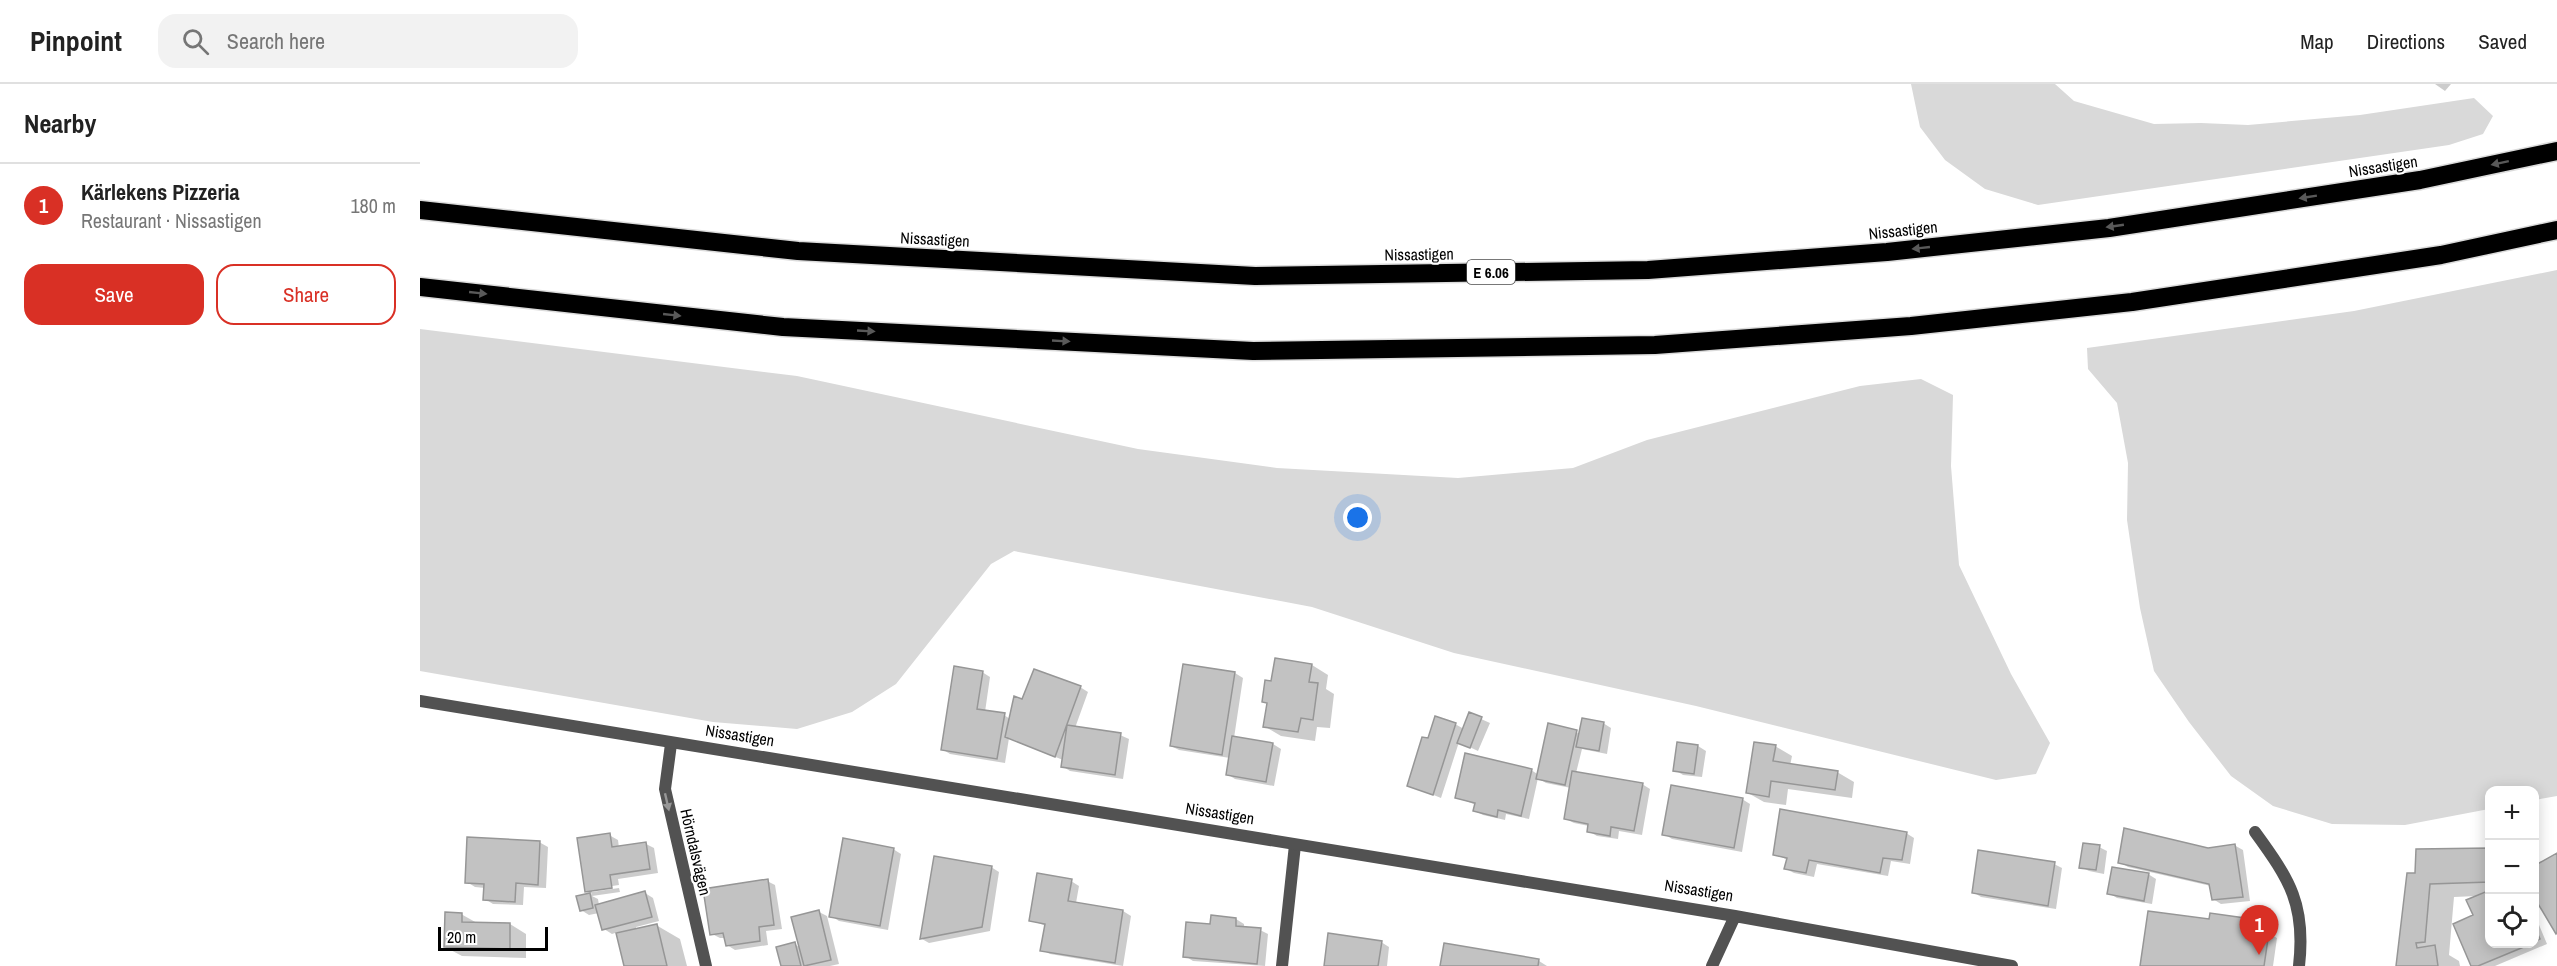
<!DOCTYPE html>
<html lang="en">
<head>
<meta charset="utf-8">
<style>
  :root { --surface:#fff; --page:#f2f2f2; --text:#222; --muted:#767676; --line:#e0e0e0; --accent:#d93025 }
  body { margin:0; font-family:"Archivo Narrow",sans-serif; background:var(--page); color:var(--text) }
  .controls { position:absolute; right:18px; bottom:18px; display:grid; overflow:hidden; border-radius:12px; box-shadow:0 3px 15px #0003 }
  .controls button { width:54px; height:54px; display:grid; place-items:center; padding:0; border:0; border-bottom:2px solid var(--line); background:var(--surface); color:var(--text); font:30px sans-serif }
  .scale { position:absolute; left:18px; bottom:15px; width:110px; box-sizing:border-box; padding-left:6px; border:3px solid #000; border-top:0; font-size:16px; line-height:21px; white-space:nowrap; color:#000; -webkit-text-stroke:4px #fff; paint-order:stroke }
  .you { position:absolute; left:938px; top:434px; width:21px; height:21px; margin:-15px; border:4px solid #fff; border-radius:50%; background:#1a73e8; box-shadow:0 0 0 9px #1a73e833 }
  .badge { display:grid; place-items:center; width:39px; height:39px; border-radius:50%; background:var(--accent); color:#fff; font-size:20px; font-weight:700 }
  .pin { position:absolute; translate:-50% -50px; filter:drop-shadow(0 2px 3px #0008) }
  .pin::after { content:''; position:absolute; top:32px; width:21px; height:18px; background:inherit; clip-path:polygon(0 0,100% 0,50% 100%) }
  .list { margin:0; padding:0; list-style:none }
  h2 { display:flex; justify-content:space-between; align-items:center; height:78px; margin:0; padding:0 24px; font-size:26px }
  h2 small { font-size:20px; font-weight:400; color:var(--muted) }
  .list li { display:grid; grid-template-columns:39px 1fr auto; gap:18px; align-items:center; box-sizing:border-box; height:84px; padding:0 24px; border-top:2px solid var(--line) }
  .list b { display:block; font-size:22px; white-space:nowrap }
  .list p { margin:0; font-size:20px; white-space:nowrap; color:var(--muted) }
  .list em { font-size:20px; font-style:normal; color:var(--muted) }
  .actions { display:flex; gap:12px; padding:18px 24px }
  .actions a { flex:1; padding:14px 0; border:2px solid var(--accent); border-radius:18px; text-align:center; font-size:21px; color:var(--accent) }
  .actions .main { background:var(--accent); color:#fff }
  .icon { flex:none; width:33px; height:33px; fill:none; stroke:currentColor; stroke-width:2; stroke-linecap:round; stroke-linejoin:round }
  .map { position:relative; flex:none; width:2137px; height:882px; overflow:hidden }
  header { display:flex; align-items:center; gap:36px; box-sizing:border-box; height:84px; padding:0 30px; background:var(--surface); border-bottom:2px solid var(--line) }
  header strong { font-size:28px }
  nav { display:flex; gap:33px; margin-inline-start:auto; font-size:21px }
  .search { width:420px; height:54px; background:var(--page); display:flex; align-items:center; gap:15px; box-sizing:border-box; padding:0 21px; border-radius:18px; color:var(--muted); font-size:22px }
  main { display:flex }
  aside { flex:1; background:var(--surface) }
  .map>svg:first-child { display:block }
  .green { fill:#d9d9d9 }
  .shadow { fill:#0003 }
  .building { fill:#c2c2c2; stroke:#969696; stroke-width:1.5 }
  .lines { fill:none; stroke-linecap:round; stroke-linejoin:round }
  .highway-casing { stroke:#dbdbdb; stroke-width:21 }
  .lane { stroke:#525252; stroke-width:12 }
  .street { stroke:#525252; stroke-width:12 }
  .highway { stroke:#000; stroke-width:18 }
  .oneway { fill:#595959 }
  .oneway2 { fill:#979797 }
  .labels { text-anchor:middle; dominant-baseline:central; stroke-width:4.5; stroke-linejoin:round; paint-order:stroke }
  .shield { fill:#fff; stroke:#4c4c4c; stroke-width:1.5 }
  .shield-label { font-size:15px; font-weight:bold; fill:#000 }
  .street-label { font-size:16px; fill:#000; stroke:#fff }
</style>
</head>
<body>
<header>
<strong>Pinpoint</strong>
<div class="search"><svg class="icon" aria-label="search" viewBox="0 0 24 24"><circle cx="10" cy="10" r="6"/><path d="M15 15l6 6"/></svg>Search here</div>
<nav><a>Map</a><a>Directions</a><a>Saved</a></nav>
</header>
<main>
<aside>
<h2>Nearby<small></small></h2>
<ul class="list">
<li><span class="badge">1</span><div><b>Kärlekens Pizzeria</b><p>Restaurant · Nissastigen</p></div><em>180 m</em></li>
</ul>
<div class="actions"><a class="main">Save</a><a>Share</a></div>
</aside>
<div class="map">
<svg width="2137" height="882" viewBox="0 0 2137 882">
  <rect width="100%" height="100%" fill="#fff"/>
  <path class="green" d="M1491,0H1635L1654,17L1734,40L1781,39L1828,41L1940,31L2054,14L2073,32L2063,50L2029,61L1618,121L1565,105L1525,76L1500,43Z
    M2137,186V712L2115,716L2114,706H2070L2069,725L1985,741L1912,740L1853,722L1811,692L1769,638L1734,587L1720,524L1707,436L1708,379L1697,319L1668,285L1667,264L1934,227Z
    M0,245L377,292L718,365L857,384L1038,394L1153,384L1227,356L1440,302L1501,295L1533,311L1531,382L1539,481L1591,590L1630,659L1616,690L1576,696L1276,622L1034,569L892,523L594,467L571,480L476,600L432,628L377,645L293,638L0,587Z"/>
  <path class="shadow" d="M2015,0H2031L2025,7Z
    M892,581L908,591L906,605L914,610L910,644L897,643L895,657L861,652L844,642L848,620L843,617L852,599Z
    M562,588L570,593L565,628L584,631L590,635L603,617L660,603L668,608L655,644L700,651L709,655L703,695L650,687L642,682L643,676L589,654L585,679L530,670L522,665Z
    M815,589L823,594L814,654L853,660L861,665L854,702L815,695L807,690L810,674L759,666L751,662Z
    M1050,630L1070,639L1058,667L1039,658L1021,714L989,701L1009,656L1035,640L1044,645Z
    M1183,639L1191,644L1187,670L1162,665L1156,689L1222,700L1230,705L1222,751L1199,747L1198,755L1177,752L1168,747L1169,742L1154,739L1146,735L1151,704L1126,699L1118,694L1109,735L1086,730L1085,736L1063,731L1055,727L1056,721L1036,713L1111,686L1119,691L1156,648L1160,650Z
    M1278,662L1286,667L1282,693L1263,691L1255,686Z
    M1355,662L1372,672L1370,682L1417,688L1434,698L1432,714L1368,705L1366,721L1344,718L1328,709Z
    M1322,715L1330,720L1322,768L1252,755L1244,750Z
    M1486,749L1494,754L1490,780L1471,777L1468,792L1397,780L1394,793L1374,789L1366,785L1368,776L1355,770Z
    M189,751L198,756L199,764L226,760L234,764L238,789L198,795L199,801L172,805V808L199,804L200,808L172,812L178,815L179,821L225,809L233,814L239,837L216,843V846L236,841L260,855L267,882H206L198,848L192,850L184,845L179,829L169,831L161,826L158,814L172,810L167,807Z
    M119,758L128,763L126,804L104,803L103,821L73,820L65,815V804L55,803L47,798Z
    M1814,761L1823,766L1830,817L1801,820L1793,815L1791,802L1708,783L1700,778Z
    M1679,763L1687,767L1684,790L1669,787L1661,783Z
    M473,765L481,770L468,846L419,837L411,832Z
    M2070,766V860H2114V829L2127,860L2075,882H2052L2057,812L2034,813L2029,871L2039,877L2040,882H1978L1996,790Z
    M1634,780L1642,784L1636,825L1561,813L1553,808Z
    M571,783L579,788L570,847L509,859L502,855Z
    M1728,790L1736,795L1732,820L1697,814L1689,809Z
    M347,797L355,801L362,845L346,847L348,861L315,866L307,861L306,854H300L292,850Z
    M651,797L659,802L656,819L703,827L711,832L703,882L630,870L622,866L626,842L610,836Z
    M399,828L407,832L419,880L410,882H363L374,860L381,864Z
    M41,830L57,839L90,840L106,850V874L42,872L25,863Z
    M816,835L824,840V844L840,846L848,850L845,882L773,877L765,872Z
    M1832,836L1840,841L1839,848L1848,849L1857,854L1853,882H1722Z
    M961,858L969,863L967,882H905Z
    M1025,860L1119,877L1127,882H1022Z"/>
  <path class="building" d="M855,574L892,580L889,598L898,599L893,636L881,634L878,648L843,643L847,619L842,618L845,596L851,597Z
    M763,580L815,588L802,671L750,662Z
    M534,582L563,587L557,625L585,629L577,675L521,666Z
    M614,585L661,602L635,673L585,653L594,612L602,615Z
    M1049,628L1062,633L1050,664L1037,659Z
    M1015,632L1036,639L1013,711L987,702L1002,653L1008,654Z
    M1162,634L1184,638L1179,667L1156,663Z
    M1128,639L1157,646L1145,701L1116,695Z
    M647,641L701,649L695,691L641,683Z
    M812,652L853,659L846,698L806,691Z
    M1257,658L1278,661L1274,690L1253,687Z
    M1334,658L1356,661L1353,677L1418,687L1415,706L1351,697L1349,713L1326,709Z
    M1045,669L1112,685L1101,732L1078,726L1077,733L1053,727L1055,719L1035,714Z
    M1152,687L1223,699L1214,747L1191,743L1190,752L1167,748L1168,740L1144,735Z
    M1251,701L1323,714L1314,764L1242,751Z
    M1360,725L1487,748L1482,776L1463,774L1460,789L1389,776L1386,789L1364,785L1367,774L1353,771Z
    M1704,744L1788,764L1815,760L1823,813L1792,816L1789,800L1698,779Z
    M190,749L192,763L226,758L230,785L190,791L192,804L165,808L157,754Z
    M47,753L120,757L118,801L96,799L95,818L63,816L64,800L45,799Z
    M423,754L474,764L460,842L409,833Z
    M1663,759L1680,761L1676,786L1659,784Z
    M2070,764V798L2010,800L2005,858L1996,859L1997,864L2015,861L2018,882H1976L1987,789H1995L1996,765Z
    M1558,766L1635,778L1628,822L1552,809Z
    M2137,769V849L2136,850L2114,813V807L2117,805L2114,800V782Z
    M514,772L572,782L562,843L500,855Z
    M1692,783L1729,789L1724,817L1687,810Z
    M617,789L652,795L648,817L703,826L695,879L620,867L625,840L609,837Z
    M348,795L354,841L339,843L340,857L306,862L303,849L290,851L283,805Z
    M2070,806V860H2111L2058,882H2051L2033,840L2053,831L2046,816Z
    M225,807L232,833L182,846L175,821Z
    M170,809L173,824L160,827L156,812Z
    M399,826L411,876L384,882L371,833Z
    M1728,827L1789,835L1790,829L1832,835L1831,845L1849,848L1844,882H1720Z
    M25,828L42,829V838L90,839V865L24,863Z
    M791,831L816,834V842L841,844L837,880L763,873L766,838L790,840Z
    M237,840L247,882H204L196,849Z
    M2114,842L2120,855L2114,858Z
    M908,849L962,857L958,882H904Z
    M375,858L381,882H361L356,863Z
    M1024,859L1119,875L1118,882H1020Z"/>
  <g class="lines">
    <g class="highway-casing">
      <path id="highway" d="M0,126L378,167L835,192L1228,186L1467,168L1689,144L2000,96L2137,67
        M0,203L363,243L833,267L1235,261L1491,242L1712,218L2021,171L2137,146"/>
    </g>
    <path class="lane" d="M251,660L245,705L286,882
      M1835,748C1870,796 1886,821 1879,882
      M862,882L875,761"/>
    <path class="street" d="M0,617L1315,832L1592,882
      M1292,882L1315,832"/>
    <use href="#highway" class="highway"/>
  </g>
  <defs><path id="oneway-solid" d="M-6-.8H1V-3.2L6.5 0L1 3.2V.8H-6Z" transform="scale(1.5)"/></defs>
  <g class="oneway">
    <use href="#oneway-solid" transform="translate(2080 79) rotate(168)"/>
    <use href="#oneway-solid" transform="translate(1888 113) rotate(171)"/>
    <use href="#oneway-solid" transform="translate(1695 142) rotate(172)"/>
    <use href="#oneway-solid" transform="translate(1501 164) rotate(174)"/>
    <use href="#oneway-solid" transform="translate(58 209) rotate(6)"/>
    <use href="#oneway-solid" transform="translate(252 231) rotate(6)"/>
    <use href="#oneway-solid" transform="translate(446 247) rotate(3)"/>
    <use href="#oneway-solid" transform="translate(641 257) rotate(3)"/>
  </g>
  <use class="oneway2" href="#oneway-solid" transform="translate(247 718) rotate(77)"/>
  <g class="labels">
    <rect class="shield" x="1047" y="176" width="48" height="24" rx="4.5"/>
    <g class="shield-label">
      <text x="1071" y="188">E 6.06</text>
    </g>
    <g class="street-label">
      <text transform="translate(1963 82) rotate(-9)">Nissastigen</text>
      <text transform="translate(1483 146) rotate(-6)">Nissastigen</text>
      <text transform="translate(515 155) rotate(3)">Nissastigen</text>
      <text transform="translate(999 170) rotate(-1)">Nissastigen</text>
      <text transform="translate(320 651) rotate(9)">Nissastigen</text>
      <text transform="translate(800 729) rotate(9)">Nissastigen</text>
      <text transform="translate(276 768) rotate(77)">Hörndalsvägen</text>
      <text transform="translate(1279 806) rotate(9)">Nissastigen</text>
    </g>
  </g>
</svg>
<div class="controls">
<button>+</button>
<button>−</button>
<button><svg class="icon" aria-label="locate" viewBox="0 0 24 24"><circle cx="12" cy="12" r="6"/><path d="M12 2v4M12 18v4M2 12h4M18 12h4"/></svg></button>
</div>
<div class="scale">20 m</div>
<div class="you"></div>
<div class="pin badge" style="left:1839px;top:871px">1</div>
</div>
</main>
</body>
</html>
